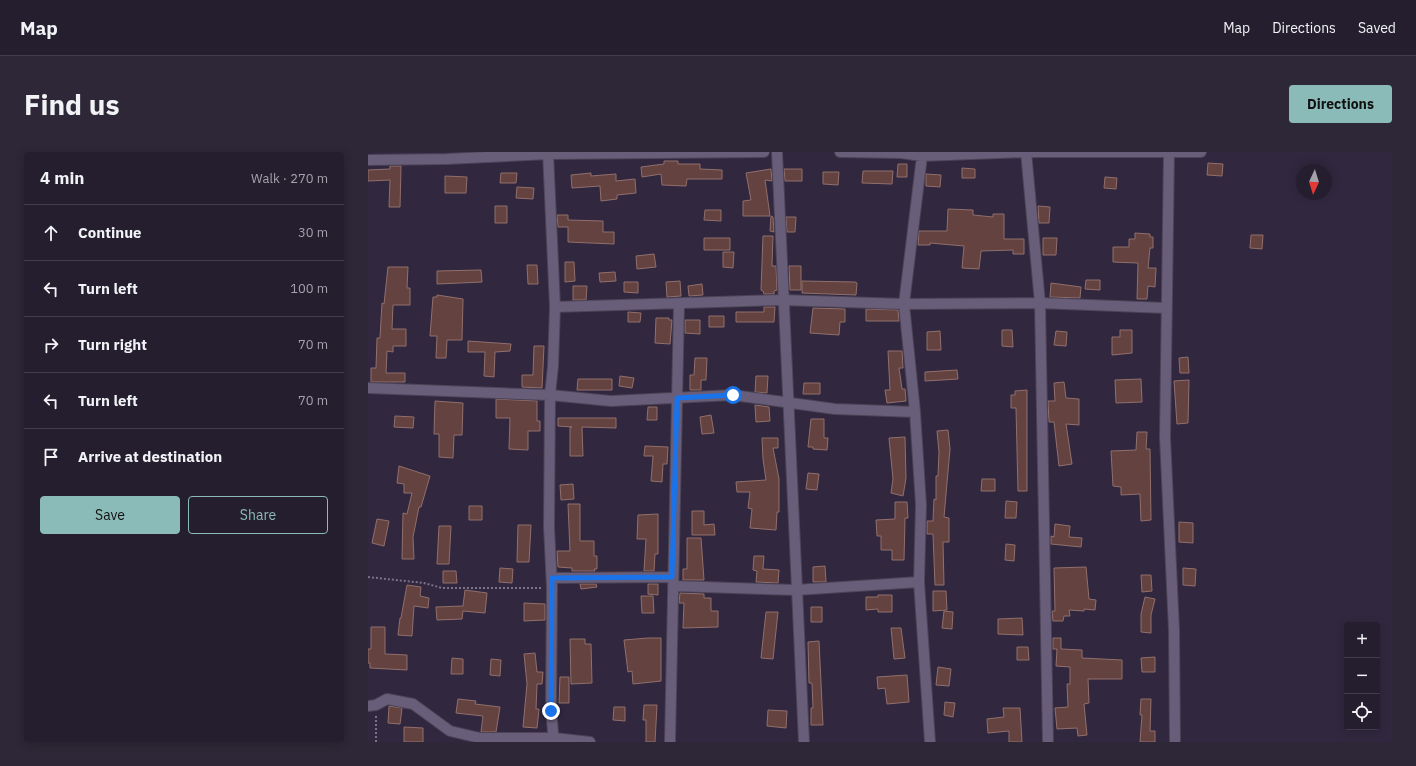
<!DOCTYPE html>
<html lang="en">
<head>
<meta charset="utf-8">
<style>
  :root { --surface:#251e2f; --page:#2d2737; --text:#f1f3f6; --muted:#a3a2aa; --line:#423c4b; --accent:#8bbbb9 }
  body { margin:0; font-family:"IBM Plex Sans",sans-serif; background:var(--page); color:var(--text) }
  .controls { position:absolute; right:12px; bottom:12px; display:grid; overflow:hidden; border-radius:4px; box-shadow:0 2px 10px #0003 }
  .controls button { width:36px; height:36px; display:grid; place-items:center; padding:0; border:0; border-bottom:1px solid var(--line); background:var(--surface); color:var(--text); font:20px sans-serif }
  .compass { position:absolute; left:928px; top:12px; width:36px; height:36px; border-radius:50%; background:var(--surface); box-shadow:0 2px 10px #0003; rotate:184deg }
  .stop { position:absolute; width:12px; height:12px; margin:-9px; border:3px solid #1a73e8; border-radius:50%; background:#fff }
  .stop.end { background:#1a73e8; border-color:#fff; box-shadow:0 1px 4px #0008 }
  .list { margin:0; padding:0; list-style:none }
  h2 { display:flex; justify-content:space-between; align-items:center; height:52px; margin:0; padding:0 16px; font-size:17px }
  h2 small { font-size:13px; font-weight:400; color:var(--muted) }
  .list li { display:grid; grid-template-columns:26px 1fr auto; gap:12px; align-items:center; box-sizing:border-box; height:56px; padding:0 16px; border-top:1px solid var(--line) }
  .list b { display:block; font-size:15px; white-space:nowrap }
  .list em { font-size:13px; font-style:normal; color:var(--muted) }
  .actions { display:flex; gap:8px; padding:12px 16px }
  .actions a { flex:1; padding:9px 0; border:1px solid var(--accent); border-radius:4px; text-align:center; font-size:14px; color:var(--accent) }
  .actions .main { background:var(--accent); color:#111 }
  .icon { flex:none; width:22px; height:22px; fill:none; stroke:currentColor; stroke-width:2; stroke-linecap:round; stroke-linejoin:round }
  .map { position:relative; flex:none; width:1024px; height:590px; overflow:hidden; border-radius:4px }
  header { display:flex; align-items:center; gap:24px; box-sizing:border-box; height:56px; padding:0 20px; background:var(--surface); border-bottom:1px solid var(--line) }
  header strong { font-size:19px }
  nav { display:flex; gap:22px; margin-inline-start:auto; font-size:14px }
  .intro { display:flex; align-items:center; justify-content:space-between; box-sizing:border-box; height:96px; padding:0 24px }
  h1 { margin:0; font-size:28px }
  .button { padding:10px 18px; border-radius:4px; background:var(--accent); color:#111; font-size:14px; font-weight:700 }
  main { display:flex; gap:24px; padding:0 24px }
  aside { flex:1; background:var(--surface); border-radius:4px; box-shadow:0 2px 10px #0003 }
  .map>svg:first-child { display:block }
  .building { fill:#634240; stroke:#916f6d }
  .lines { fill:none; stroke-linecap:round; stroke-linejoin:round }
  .street-casing { stroke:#4c4457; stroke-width:12 }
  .path { stroke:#7b7387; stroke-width:2; stroke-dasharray:2 2; stroke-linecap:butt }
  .street { stroke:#685e79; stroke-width:10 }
  .route { stroke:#1a73e8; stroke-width:5 }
</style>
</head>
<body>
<header>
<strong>Map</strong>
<nav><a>Map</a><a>Directions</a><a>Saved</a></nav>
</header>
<div class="intro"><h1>Find us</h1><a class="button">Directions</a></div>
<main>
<aside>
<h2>4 min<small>Walk · 270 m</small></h2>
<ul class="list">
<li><svg class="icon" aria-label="ahead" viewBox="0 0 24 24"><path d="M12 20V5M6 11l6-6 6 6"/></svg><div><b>Continue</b></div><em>30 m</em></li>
<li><svg class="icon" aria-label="left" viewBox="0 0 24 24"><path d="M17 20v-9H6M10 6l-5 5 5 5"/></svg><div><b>Turn left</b></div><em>100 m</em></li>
<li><svg class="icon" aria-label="right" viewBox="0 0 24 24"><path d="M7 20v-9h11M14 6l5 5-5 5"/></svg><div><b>Turn right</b></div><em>70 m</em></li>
<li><svg class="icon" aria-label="left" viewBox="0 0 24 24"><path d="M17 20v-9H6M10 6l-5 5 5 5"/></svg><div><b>Turn left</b></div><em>70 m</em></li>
<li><svg class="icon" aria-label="arrive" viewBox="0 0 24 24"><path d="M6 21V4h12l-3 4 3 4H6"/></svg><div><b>Arrive at destination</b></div></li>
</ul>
<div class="actions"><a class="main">Save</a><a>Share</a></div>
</aside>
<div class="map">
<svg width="1024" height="590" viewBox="0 0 1024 590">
  <rect width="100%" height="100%" fill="#31283f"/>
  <path class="building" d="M296,9H310V12H332V17L354,18V27H319L318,34L294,33L293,22L274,25L273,15L296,12Z
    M840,11L855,12L854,24L839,23Z
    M530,12H539V25H529Z
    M22,14H33L32,55H21L22,28L0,29V18L22,17Z
    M594,16L607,17V26H594Z
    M403,17L404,29L397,28L402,64H375V49L383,48L378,21Z
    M416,17H434V29H417Z
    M495,19H525L524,32L494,31Z
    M455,20H471L470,33L455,32Z
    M133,21H149L148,31H132Z
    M223,21V24L248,22V29L267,27L268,41L249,43V47L233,49L232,34L204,36L203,23Z
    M558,22L573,23L572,35L558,34Z
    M77,24L99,25L98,41H77Z
    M737,25L749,26L748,37L736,36Z
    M149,35L166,36L165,47L148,46Z
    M127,54H139V71H127Z
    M670,54L682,55L681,71H671Z
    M580,57L605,58V63L625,65V62H636V87H656V102H645V98L613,99L611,117L594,116L596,94L562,91V93H550L551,79H579Z
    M337,58H353V69L336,68Z
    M189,63H200V68L235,69V80H246V92L200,90V75H190Z
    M403,64L405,65L406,80L402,79Z
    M418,65H428L427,80H419Z
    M767,81L782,82V85H785V96H782L780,116H788L787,135L780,134L779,147H769L770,111L745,110V95H761V87H767Z
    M883,83H895L894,97L882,96Z
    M395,84H405L404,114H408L409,138L406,139V142H396L395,139L393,138Z
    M336,86H362V98H336Z
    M675,86H689L688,103H675Z
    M355,100H366L365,116L355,115Z
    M286,102L288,115L269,117L268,104Z
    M197,110H206L207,129L197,130Z
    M159,113H169L170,132H160Z
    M421,114H433V138H422Z
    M20,115H40L39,136H42V153H25L24,177H38V194H25V200L19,199L18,221H37V230H3V216H8L9,186H12L14,151L16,152Z
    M113,118L114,130L69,132V119Z
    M247,120L248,129L232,130L231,121Z
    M718,128H732V138L717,137Z
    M312,129L313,144L299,145L298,130Z
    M434,129L487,130L489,131L488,143L434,141Z
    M256,130H270V141L256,140Z
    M683,131L713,135L712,146L682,145Z
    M334,132L335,143L321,144L320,134Z
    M205,134H219L218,148H205Z
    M69,143L95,147L94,188H79L78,206H68L69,184H62L65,145H69Z
    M396,155H407L406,170H368V160H396Z
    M445,156L477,157V170H472L471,183L442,181Z
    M498,157L530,158L531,169H498Z
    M260,160L273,161L272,170H260Z
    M341,164H356V175H341Z
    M288,166H301V168H304L302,192L287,191Z
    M317,168H332V182L317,181Z
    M634,178H644L645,195L634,194Z
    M752,178H764V201L744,203V185H752Z
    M572,179L573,198H559V180Z
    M688,179L699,180L698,194L686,193Z
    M100,189L143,192L142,199L127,200L126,225L116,224L117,200H100Z
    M166,194H176L174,236L154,235V223H165Z
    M520,199H534L535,216H531L534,237H537L538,249L519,251L517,238H522Z
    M820,205L821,221H812L811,206Z
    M327,206H339L338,228H333V238H322V223H326Z
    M589,218L590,227L557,229V220Z
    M252,224L266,226L264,236L251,234Z
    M388,224H400L399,241L387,240Z
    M210,227H244V238H209Z
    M773,227L774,250L748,251L747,228Z
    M821,228L820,271L809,272L806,229Z
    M696,230L698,246L711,247V273L698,272L704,312L691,314L686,270H681L680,249H687L686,231Z
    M436,231H452V242H435Z
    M659,238V339H650L648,256H643V243H647V239Z
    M128,247L169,249V269H172V279H160V298L141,297L142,266H128Z
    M67,249L95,251L94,283H86L85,306L71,305V282H66Z
    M387,253L401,255L402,269L388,270Z
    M280,255H289V268H279Z
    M343,263L346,281L334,282L332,265Z
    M27,264L46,265L45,276L26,275Z
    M190,266H248V276L214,275L215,304H202V275H204L190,274Z
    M443,267H456V286H460L459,298L445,297V295H440Z
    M580,278L582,297L576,365L581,366V390H575L576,433H567L565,382H559V369H565L566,347L568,348V324H570L571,300L569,279Z
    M769,280H779L778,297H782L783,368L773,369L772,342L753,343V335L745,334L743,299L768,298Z
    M537,285L538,326L535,344L523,341L525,327L521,286Z
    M394,286H410V296H405L411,327V360H409L408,378L382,376L384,357L380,356L382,340H369L368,330L398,328L395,307Z
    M277,294L300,295L299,312H295L294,330L283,329L285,304H276Z
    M31,314L62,324L53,355H51L45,385L46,407H34L35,361L39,362L44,341H36V332L29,331Z
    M440,321L451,322L449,338L438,337Z
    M614,327H627V339H613Z
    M205,332L206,347L193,348L192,333Z
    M638,349L649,350L648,366H637Z
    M527,350H539L540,366H537L536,408H524V398H513V384H509L508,368L527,367Z
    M200,352H212V389H226V404H229V417H226L227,419H204V416L190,415L189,399H202Z
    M101,354H114V368H101Z
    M324,359H336V373L346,372L347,383H324Z
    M290,362V402H287L286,419H276L278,387H269L270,363Z
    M9,367L21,369L16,394L4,391Z
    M811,370L825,371V391L811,390Z
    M687,372L702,374L701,385L714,386L713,395L683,392V384L686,385Z
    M150,373H163L161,410H149Z
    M71,374H83L81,412H69Z
    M319,386H333L336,428H315V417H319Z
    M638,392L647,393L646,409L637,408Z
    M386,404H396L395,417L411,418L410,431L388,430L389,419L385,418Z
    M457,414L458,430H445V415Z
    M718,415L721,447L728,448L727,458L716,457V459L701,458L702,464H696L695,469H685L684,459H687L686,416Z
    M132,416L145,417L144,431L131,430Z
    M815,416L828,417L827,434L815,433Z
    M75,419H88L89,431H75Z
    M773,423H783L784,439L774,440Z
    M212,432H228L229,435L213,437Z
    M280,432H290V443L280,442Z
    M39,433L53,435L52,444L61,446L60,456L46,454L44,484L30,483L32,466H33Z
    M97,438L119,441L117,461L95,459L94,467L69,468L68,455L95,454Z
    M565,439H578L579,458L565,459Z
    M312,441L336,442V446H343V459H350V475L315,476L316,451H311Z
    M510,443H524V460H510V457L498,458V445H510Z
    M273,444H285L286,461H274Z
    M777,445L787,447L783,463V481L773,480V462Z
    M156,451L177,452V468L156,469Z
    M443,455H454V470H443Z
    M576,459L585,460L584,477L574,476Z
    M398,460H410L405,507L393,506Z
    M654,466L655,483L630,482V467Z
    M3,475H17V502L39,503V518L2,516V511H0V497H3Z
    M523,476H533L537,506L526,507Z
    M280,486H293V529L265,532L264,519L260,520L256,488Z
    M685,486H693V497L714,498V506L754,508V527H720L721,551L716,552L719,583L710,584L709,576L689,577L687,556L700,555L699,532H702V515L688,514L689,497H685Z
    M202,487H217V492H223L224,531L203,532Z
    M451,489L455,573H443V556H445L444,531H441L440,490Z
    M649,495H660L661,508H649Z
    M167,501L169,520H175L174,532H169L168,557H171L169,576L155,575L159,532L156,502Z
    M787,505V520H774L773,506Z
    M84,506L95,507V522H83Z
    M123,507L133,508L132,524L122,523Z
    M570,515L583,517L581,534L568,533Z
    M539,523L541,550L519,552L517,536L510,537L509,525Z
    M192,525H201V551H191Z
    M90,547L108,549L107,552L132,555L128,580H113L115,564L88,561Z
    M773,547H783L782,579H787V590H772L774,563H772Z
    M577,550L587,551L585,565L576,563Z
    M276,553H289L287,590H278V568H275Z
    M21,554L34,556L32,572L20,571Z
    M246,555H257V569L245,568Z
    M635,556H652L654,590H641V579L620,581L619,567L636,565Z
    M400,558L419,559L418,576L399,574Z
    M36,575L55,576V590H36Z"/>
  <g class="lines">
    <g class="street-casing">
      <path id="street" d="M180,0L187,155L185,214L182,243L181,375L184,436L183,559L186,590
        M409,0L436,590
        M472,0L533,1L554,4L658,0H833
        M658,0L672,151L680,590
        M801,0L797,285L806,478L807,590
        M554,4L536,152L547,260L553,353L551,430L562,590
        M0,8L79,7L180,2L396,0
        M187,155L414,148L536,152L672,151L798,156
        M0,236L182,243L243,249L365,243L467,257L547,260
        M184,426L304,425
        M305,434L428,438L551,430
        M0,554L8,553L19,547L45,552L82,579L112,586H186L222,590
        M302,590L311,152"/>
    </g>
    <path class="path" d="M0,425L56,431L74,436H174
      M8,564V590"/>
    <use href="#street" class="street"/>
  </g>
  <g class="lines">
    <path class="route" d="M183,559L184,426L304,425L309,246L365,243"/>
  </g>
</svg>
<div class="controls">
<button>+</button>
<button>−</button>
<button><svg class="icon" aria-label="locate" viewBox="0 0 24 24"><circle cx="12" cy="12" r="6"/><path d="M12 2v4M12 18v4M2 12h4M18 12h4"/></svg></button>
</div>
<svg class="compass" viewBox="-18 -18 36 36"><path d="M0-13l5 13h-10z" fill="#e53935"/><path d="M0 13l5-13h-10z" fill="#a3a2aa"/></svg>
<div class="stop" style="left:365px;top:243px"></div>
<div class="stop end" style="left:183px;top:559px"></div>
</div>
</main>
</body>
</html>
